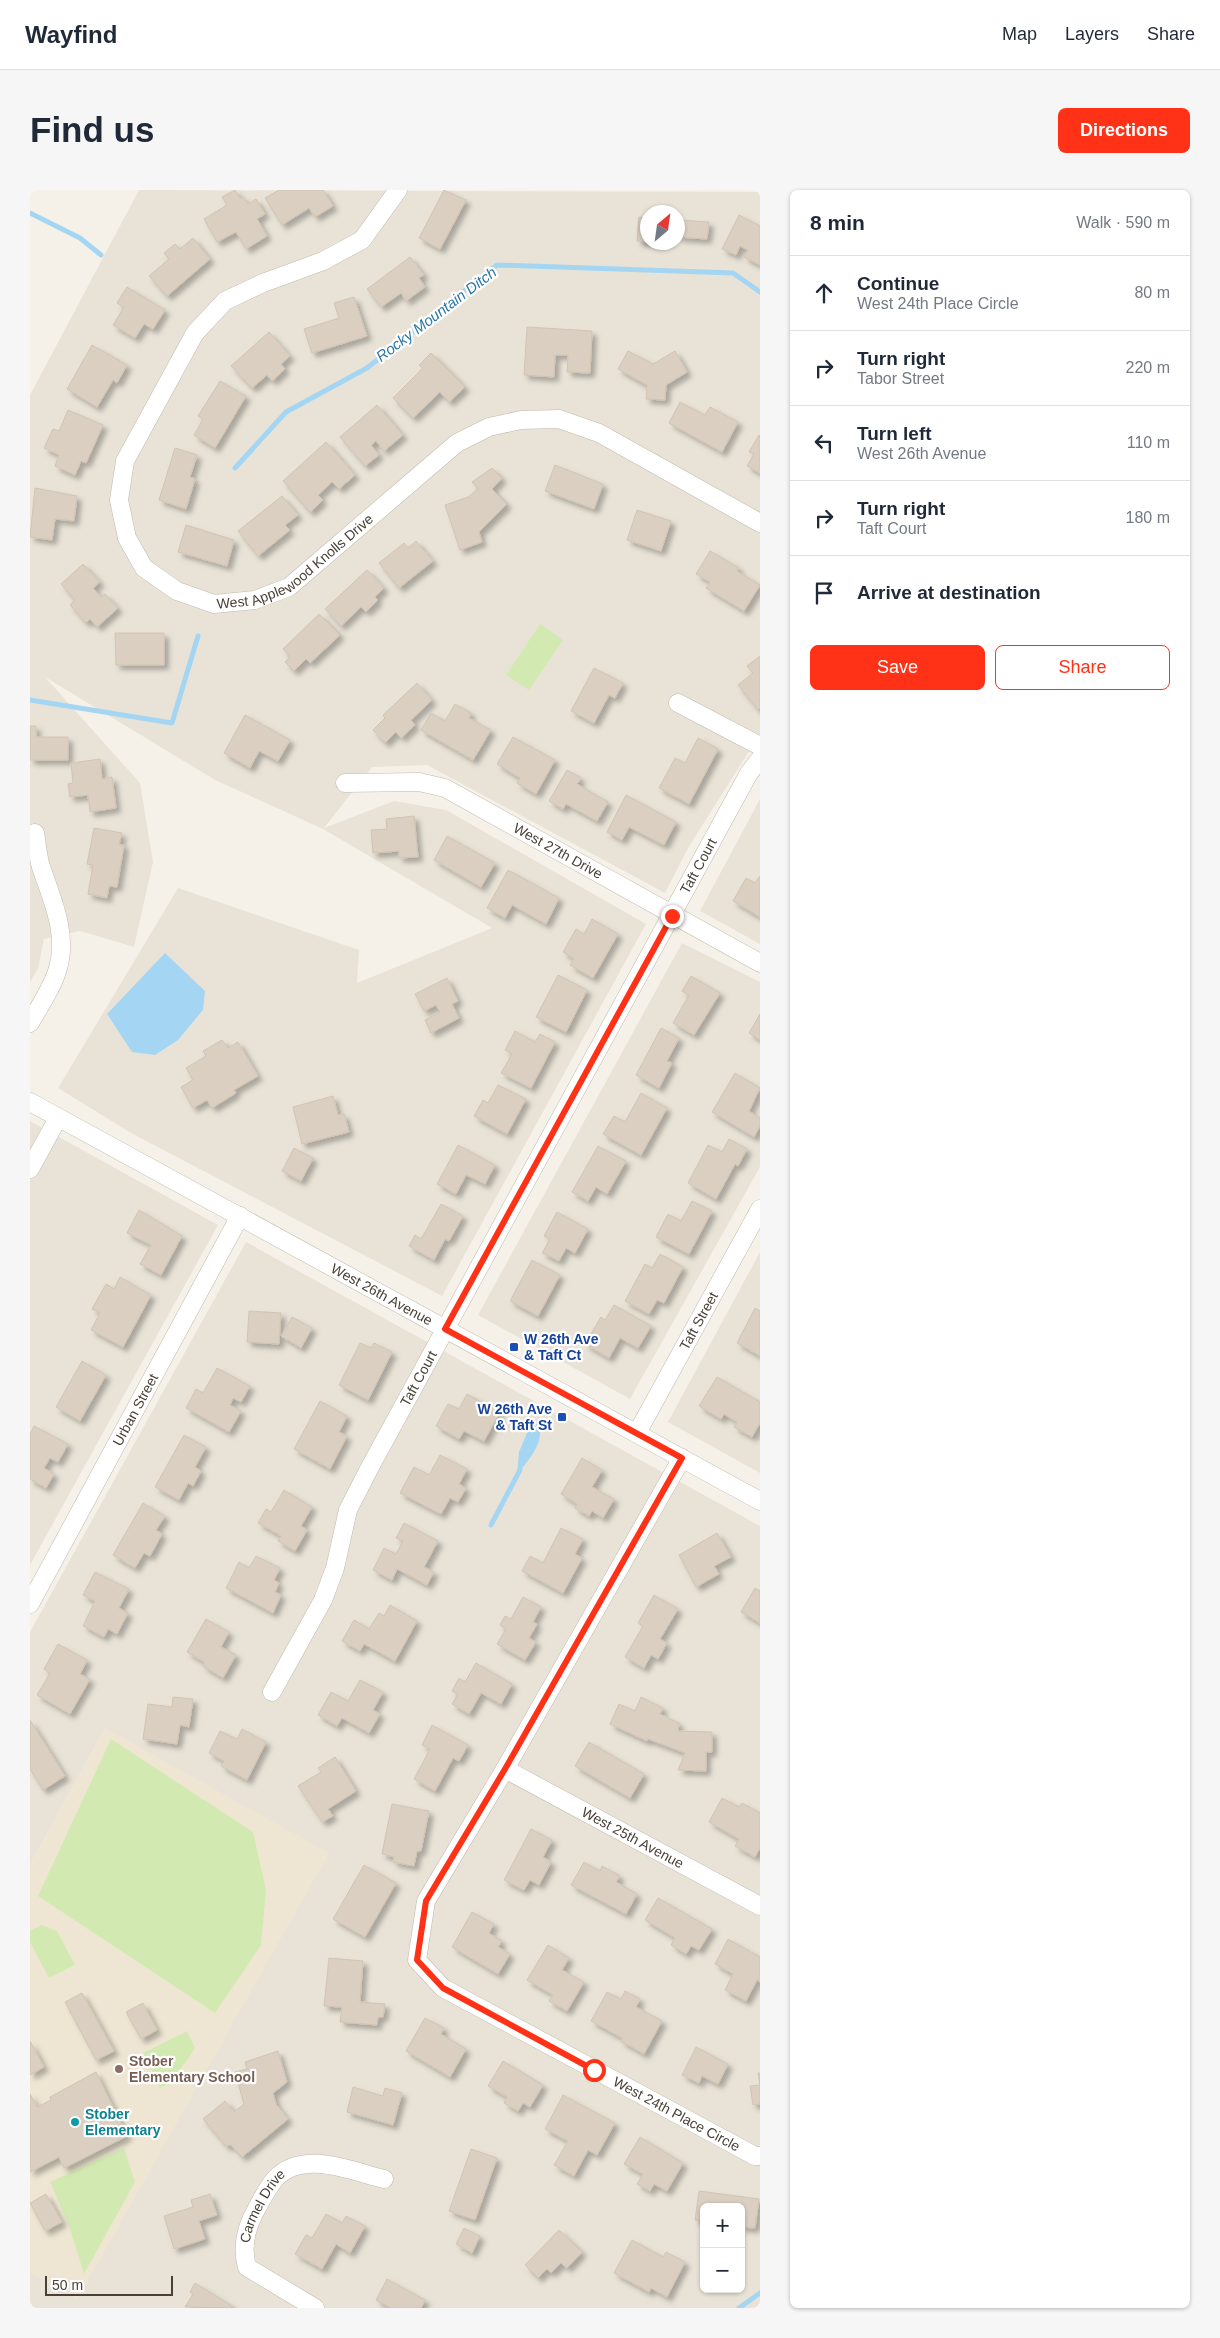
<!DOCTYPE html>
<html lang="en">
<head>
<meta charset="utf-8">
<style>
  :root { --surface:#fff; --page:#f6f6f7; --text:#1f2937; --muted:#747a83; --line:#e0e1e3; --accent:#ff3116 }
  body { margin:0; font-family:Helvetica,sans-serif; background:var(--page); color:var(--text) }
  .controls { position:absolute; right:15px; bottom:15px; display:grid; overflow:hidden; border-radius:8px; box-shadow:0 1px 4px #0004 }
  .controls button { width:45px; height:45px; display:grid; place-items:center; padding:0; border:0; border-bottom:1px solid var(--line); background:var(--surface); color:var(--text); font:25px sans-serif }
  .compass { position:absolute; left:610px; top:15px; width:45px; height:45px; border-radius:50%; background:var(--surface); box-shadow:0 1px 4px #0004; rotate:29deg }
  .scale { position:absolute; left:15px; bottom:12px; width:128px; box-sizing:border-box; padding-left:5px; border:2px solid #494137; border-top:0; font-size:14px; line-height:18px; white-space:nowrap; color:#494137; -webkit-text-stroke:4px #fff; paint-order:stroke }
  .stop { position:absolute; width:15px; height:15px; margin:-11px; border:4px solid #ff3116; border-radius:50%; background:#fff }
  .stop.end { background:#ff3116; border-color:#fff; box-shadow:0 1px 5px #0008 }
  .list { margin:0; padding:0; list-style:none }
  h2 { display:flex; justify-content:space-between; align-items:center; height:65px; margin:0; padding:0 20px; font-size:21px }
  h2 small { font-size:16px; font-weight:400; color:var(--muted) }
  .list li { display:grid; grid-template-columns:32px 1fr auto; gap:15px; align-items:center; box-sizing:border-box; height:75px; padding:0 20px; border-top:1px solid var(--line) }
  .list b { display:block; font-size:19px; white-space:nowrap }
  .list p { margin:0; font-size:16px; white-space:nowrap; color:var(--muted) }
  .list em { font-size:16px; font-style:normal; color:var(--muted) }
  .actions { display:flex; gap:10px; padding:15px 20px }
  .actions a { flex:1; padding:11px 0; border:1px solid var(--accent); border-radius:8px; text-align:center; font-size:18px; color:var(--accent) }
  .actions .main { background:var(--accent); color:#fff }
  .icon { flex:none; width:28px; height:28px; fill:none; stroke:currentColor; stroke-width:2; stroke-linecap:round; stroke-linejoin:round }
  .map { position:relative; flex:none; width:730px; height:2118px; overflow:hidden; border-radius:8px }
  header { display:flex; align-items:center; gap:30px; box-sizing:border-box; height:70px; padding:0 25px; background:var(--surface); border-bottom:1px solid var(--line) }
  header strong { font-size:24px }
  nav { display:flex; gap:28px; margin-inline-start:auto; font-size:18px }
  .intro { display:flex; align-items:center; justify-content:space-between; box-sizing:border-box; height:120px; padding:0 30px }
  h1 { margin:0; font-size:35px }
  .button { padding:12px 22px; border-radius:8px; background:var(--accent); color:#fff; font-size:18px; font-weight:700 }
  main { display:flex; gap:30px; padding:0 30px }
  aside { flex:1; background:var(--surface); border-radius:8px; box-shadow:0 1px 4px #0004 }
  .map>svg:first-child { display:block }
  .residential { fill:#e9e3d7; fill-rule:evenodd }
  .education { fill:#eee6d3 }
  .green { fill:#d2eab1 }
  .water { fill:#a4d6f3 }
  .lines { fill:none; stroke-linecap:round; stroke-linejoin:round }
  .stream { stroke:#a4d6f3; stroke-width:5 }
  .building { fill:#dacfc1; stroke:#d2c4b1; filter:url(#shadow) }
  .minor-casing { stroke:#c1b9ab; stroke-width:19 }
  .minor { stroke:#fff; stroke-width:18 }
  .route { stroke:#ff3116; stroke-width:6 }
  .transit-dot { fill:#1a4fb4; stroke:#fff; stroke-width:2 }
  .education-dot { fill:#8d6e63; stroke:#fff; stroke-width:2 }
  .culture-dot { fill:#0f9aa8; stroke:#fff; stroke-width:2 }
  .labels { text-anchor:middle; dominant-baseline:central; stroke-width:4.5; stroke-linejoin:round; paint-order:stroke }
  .street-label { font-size:14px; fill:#494137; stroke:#fff }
  .transit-label { font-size:14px; font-weight:bold; fill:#164399; stroke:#fff; text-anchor:start }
  .education-label { font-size:14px; font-weight:bold; fill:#785e54; stroke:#fff; text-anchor:start }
  .culture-label { font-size:14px; font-weight:bold; fill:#0d838f; stroke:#fff; text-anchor:start }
  .water-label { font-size:15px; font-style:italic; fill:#2978a8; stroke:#fff }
</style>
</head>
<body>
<header>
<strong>Wayfind</strong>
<nav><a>Map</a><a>Layers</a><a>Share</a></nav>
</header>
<div class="intro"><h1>Find us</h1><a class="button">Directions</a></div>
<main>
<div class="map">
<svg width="730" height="2118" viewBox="0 0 730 2118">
  <defs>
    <filter id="shadow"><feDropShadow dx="4.5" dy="4.5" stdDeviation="2.5" flood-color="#0004"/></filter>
  </defs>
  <rect width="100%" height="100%" fill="#f5f1e9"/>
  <path class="residential" d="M109,0L730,2V544L658,658L635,703L397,575L342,577L294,638L364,611L416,620L616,734L412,1106L101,943L28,898L148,698L329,760L327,793L462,738L293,639L185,590L15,487L110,593L123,672L104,757L50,741L14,749L8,779L0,792V205ZM618,22H648V52H618Z
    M730,609V754L670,721Z
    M652,753L730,792V977L600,1209L448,1125Z
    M0,931L188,1035L0,1375Z
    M216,1052L730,1336V2118H0V2082L48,2108L75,1538L0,1675V1442ZM674,2017H711V2099H674Z
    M730,1062V1283L638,1232Z"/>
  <path class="education" d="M75,1538L299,1663L48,2108L0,2082V1675Z"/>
  <path class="green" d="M510,434L533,450L499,500L476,485Z
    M81,1549L223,1642L236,1700L231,1755L185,1823L8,1706Z
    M11,1735L27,1741L45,1775L19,1788L0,1752V1741Z
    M157,1841L165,1858L141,1893L130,1898L113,1863Z
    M94,1958L105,1992L54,2084L38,2033L20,1992Z"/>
  <path class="water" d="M135,763L175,801L173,820L148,850L125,865L102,862L77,824Z
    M505,1230C520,1248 498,1270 487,1285L489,1262L502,1231Z"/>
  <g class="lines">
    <path class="stream" d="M0,23L50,48L71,65
      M205,278L256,222L337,178L467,75L703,83L730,102
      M0,510L142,533L168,446
      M461,1335L490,1280
      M709,2118L730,2103"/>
  </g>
  <path class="building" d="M205,0L210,8L213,7L218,14L226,9L235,24L227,29L237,46L216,59L206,42L187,52L174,29L197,15L192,7Z
    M249,0H293L303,16L285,27L279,18L252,35L235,8Z
    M414,0L436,10L410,59L389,48Z
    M709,25L730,36V75L714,67L718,60L710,56L706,65L692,59Z
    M609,27L618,28V52L607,51Z
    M648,30L679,32L677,49L648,47Z
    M163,48L180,69L137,106L119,86L139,69L134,63L145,54L150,59Z
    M380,67L394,85L389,88L395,97L376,111L371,103L351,117L337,99Z
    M97,97L135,120L123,139L114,134L105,148L83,135L94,117L87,113Z
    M324,107L337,146L282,163L274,139L309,128L304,113Z
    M497,137L562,141L560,183L537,182L538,165H525L524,187L494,185Z
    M239,142L260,166L251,174L255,179L242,191L237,185L222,198L201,176Z
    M62,155L97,175L87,193L83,190L67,217L37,199Z
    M598,161L623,174L645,161L657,182L636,195L635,210L616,209L617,195L588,179Z
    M401,163L435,197L419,212L410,202L383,228L363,208L393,178L389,175Z
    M190,191L216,206L185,258L164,245L173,229L168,226Z
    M650,212L675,225L680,217L708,232L692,262L639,233Z
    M347,215L373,245L354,261L346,251L341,255L349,265L335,276L310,247Z
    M38,220L73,235L56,273L51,271L45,285L25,276L29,265L14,258L23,239L29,241Z
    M729,245L730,246V283L717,276L724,264L719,262Z
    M296,252L325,285L309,299L302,292L288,305L293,310L280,322L253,291Z
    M145,258L167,265L160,287L165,289L156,319L129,310Z
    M525,275L573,294L564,319L515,301Z
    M462,278L472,288L462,299L477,314L449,342L452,352L430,360L415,315L438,307L448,299L442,292Z
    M5,298L47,306L44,331L25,329L22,350L0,347Z
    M252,306L268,325L255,335L260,340L228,366L208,341Z
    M607,320L641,331L631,361L597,350Z
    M156,335L204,350L197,376L148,362Z
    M386,351L403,371L369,398L349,373L374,353L378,358Z
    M680,361L709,378L707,381L730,395L714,421L676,398L680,392L666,384Z
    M53,374L70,392L63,398L71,407L75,404L88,418L67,437L60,429L56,433L40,415L45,410L31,394Z
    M337,380L354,398L345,407L348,410L336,422L331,417L311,436L295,419Z
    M289,424L310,445L280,473L276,469L264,481L255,472L260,467L253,459Z
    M85,443H134V475H86Z
    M730,466V518L728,520L708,495L723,483L717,476Z
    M564,478L593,493L585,508L579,505L564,533L541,521Z
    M387,493L402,510L381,530L385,535L371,548L366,542L355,553L343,540L355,528L353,525Z
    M425,514L441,523L439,528L461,540L443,570L391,540L401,523L415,531Z
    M215,525L260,550L248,571L229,561L220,578L194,563Z
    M0,536H6V547H38V570H0Z
    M483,547L525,570L506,604L487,593L490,588L467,574Z
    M668,548L688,559L659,614L629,598L645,568L655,573Z
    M70,569L72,589L82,587L86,618L60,622L58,605L40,607L38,594L43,593L41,573Z
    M537,580L551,588L547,594L578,612L567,631L536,614L533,619L519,611Z
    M596,605L646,632L634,655L599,637L592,650L577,642Z
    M384,626L388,667L369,668V661L343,663L341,640L357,639L356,629Z
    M64,638L92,643L89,654L94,655L87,697L79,696L77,708L58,704L63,675L57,674Z
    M417,646L465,673L451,697L404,670Z
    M478,680L529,708L516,734L482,715L475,728L457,718Z
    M730,686V727L703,711L716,688L725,693Z
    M562,729L588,744L563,788L540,775L544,769L533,762L546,739L554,744Z
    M528,785L557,800L536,842L506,827Z
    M661,786L690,803L664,845L643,833L659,805L652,801Z
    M417,788L428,811L422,814L429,828L401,843L395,830L410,822L406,815L394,821L385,804Z
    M730,824V850L719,843Z
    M631,838L649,848L637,871L642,873L629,898L606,885Z
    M485,841L505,852L510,844L525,852L501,898L471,883L482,864L475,860Z
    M192,850L198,858L208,852L228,886L204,900L206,903L182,918L177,910L163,918L151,897L163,890L156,878L176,866L173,861Z
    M705,883L730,898L719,921L730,928V936L724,947L682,922Z
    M468,895L496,909L477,944L444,926L453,910L458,913Z
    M611,903L637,918L611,965L573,944L584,926L595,932Z
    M303,906L308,925L314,924L319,942L272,954L263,917Z
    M699,949L717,959L708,976L705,974L686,1009L658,993L678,955L692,962Z
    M428,955L465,975L455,994L436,985L426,1004L407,994Z
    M568,956L596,971L577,1004L566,997L558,1011L542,1002Z
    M264,958L283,968L271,991L252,981Z
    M662,1011L682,1021L659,1064L626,1047L638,1024L651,1031Z
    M411,1014L433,1026L419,1051L415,1049L404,1070L379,1056L385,1045L391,1049Z
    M109,1020L152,1046L131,1085L110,1074L121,1055L97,1043Z
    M527,1022L558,1039L545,1063L536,1058L529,1071L512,1063L520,1049L514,1046Z
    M630,1064L653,1077L634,1113L627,1110L619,1124L595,1111L615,1074L622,1078Z
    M502,1070L530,1085L508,1126L480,1111Z
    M90,1087L121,1105L93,1157L61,1140L70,1123L62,1119L76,1094L84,1099Z
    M584,1115L621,1136L608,1158L590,1148L579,1168L555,1154L571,1127L575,1130Z
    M725,1118L730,1121V1166L707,1153Z
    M219,1121L251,1123L249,1154L217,1152Z
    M262,1127L282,1138L271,1158L251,1146Z
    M330,1153L341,1158L344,1153L362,1162L338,1210L309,1195Z
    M52,1171L76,1185L50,1231L26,1217Z
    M187,1178L220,1196L211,1212L203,1208L200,1215L211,1221L199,1242L156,1218L166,1199L173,1203Z
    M687,1187L730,1212V1233L722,1247L704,1237L707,1232L694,1224L691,1229L669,1216Z
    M437,1204L470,1222L454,1251L434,1241L429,1249L406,1236L418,1214L429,1219Z
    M290,1211L317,1226L309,1242L317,1246L300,1279L264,1259Z
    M4,1236L38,1254L28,1272L20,1268L14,1278L24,1284L16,1298L0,1289V1244Z
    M154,1245L176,1257L165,1277L171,1281L163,1296L158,1293L149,1310L125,1297Z
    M410,1265L437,1279L429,1294L436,1298L428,1312L420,1308L411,1324L370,1303L384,1277L399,1285Z
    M552,1268L572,1280L562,1297L584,1309L573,1328L562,1321L559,1326L545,1318L547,1314L531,1304Z
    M254,1300L282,1317L271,1336L277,1340L265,1361L248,1351L251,1346L228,1333L236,1319L241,1322Z
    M113,1313L135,1326L126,1340L132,1344L120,1366L114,1363L105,1378L83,1365Z
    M374,1333L408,1351L394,1377L404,1382L397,1395L367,1379L362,1390L343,1380L354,1358L366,1364L373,1351L366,1348Z
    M531,1338L553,1349L545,1364L552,1368L533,1403L492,1381L500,1366L513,1373Z
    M687,1343L701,1367L684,1376L689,1384L666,1397L649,1365Z
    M226,1366L250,1378L244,1390L249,1393L245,1402L251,1405L243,1423L196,1398L209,1372L219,1378Z
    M65,1382L99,1399L89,1418L98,1423L87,1444L78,1439L74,1447L53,1436L65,1411L53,1405Z
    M725,1398L730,1401V1433L711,1422Z
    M624,1405L648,1419L630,1449L637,1453L628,1469L621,1465L614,1478L595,1467L613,1436L608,1433Z
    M493,1407L511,1417L503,1432L507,1434L499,1448L506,1452L495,1470L467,1454L476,1439L470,1435L475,1426L481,1429Z
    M360,1415L387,1431L365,1471L334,1454L330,1461L312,1451L324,1430L339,1439L349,1423L354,1426Z
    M176,1429L199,1442L191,1457L206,1465L193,1488L173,1476L174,1472L157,1462Z
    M28,1454L57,1470L50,1484L60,1489L40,1524L7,1505L20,1483L14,1479Z
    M446,1473L482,1494L471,1514L451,1503L439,1524L422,1514L428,1504L422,1501L429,1488L435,1492Z
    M330,1490L353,1502L343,1520L350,1524L339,1543L312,1528L307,1536L288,1525L301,1502L318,1511Z
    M143,1507L163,1509L159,1537L150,1535L147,1554L113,1549L118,1514L142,1517Z
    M611,1507L633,1518L630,1524L649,1533L648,1541L682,1542V1562H676V1581L648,1580L655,1563L618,1549L617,1551L580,1534L589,1514L605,1521Z
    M0,1530L35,1586L13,1600L0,1579Z
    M402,1535L438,1555L429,1571L423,1568L405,1601L384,1589L400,1559L392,1555Z
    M212,1539L236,1552L217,1590L191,1576L194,1571L179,1563L190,1541L207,1549Z
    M559,1552L614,1584L600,1608L545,1576Z
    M305,1567L326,1601L298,1619L303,1626L292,1632L268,1596L291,1582L288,1578Z
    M692,1608L709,1617L712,1613L730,1623V1658L725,1667L705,1656L709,1649L679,1632Z
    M362,1614L399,1621L391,1661H387L384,1676L363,1672L364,1667L352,1664Z
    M501,1639L522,1650L513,1667L521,1672L509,1695L500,1690L494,1700L474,1690Z
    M554,1672L570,1681L572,1676L590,1686L586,1692L607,1704L596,1724L541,1695Z
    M334,1675L366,1693L335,1747L303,1729Z
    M628,1708L682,1739L669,1760L661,1756L656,1764L641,1755L645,1748L615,1730Z
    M442,1722L464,1734L459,1743L472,1751L468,1757L480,1764L468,1784L422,1757Z
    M698,1749L730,1767V1792L727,1790L716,1811L695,1800L703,1784L685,1774Z
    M518,1755L539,1768L532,1780L554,1792L537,1821L519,1811L523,1805L497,1790Z
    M299,1768L333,1771L330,1812L355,1814L353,1827H348L347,1835L310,1832L312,1817L294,1816Z
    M595,1801L610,1809L606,1817L632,1831L614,1864L591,1851L592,1848L561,1831L577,1802L591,1809Z
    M52,1803L84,1861L66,1870L35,1812Z
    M113,1813L127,1840L111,1849L96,1822Z
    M395,1828L414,1838L411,1844L436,1859L420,1887L376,1861Z
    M0,1851L14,1877L0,1885Z
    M666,1857L698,1874L688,1894L672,1886L669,1893L652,1885Z
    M248,1861L257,1892L243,1903L246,1914L258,1929L212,1967L201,1955L196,1956L173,1929L195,1911L204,1922L214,1914L205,1882L217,1879L215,1872Z
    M473,1871L513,1895L500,1917L493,1913L488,1921L474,1913L477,1907L458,1896Z
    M66,1882L97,1946L34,1978L29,1967L0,1982V1904L7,1917L21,1910L20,1907Z
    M728,1883H730V1914L723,1915L720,1896L730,1895Z
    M323,1897L353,1906L355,1898L372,1903L363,1935L317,1922Z
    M533,1905L585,1933L567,1965L558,1960L544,1986L524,1975L538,1951L515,1939Z
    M610,1947L653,1973L637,2001L624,1994L620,2001L607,1994L613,1984L594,1974Z
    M441,1959L467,1968L445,2030L419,2021Z
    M669,2001L729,2009L725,2038L711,2037V2017H674V2031L665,2030Z
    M16,2004L32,2032L15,2041L0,2013Z
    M180,2004L187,2025L169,2031L175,2049L144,2059L134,2026L163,2017L161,2010Z
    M296,2024L312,2033L316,2026L335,2036L320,2063L306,2054L292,2079L265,2064L276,2045L282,2048Z
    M434,2038L450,2046L442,2063L426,2054Z
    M529,2040L552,2062L537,2078L531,2073L521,2083L517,2079L508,2088L495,2075Z
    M602,2050L633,2067L636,2062L655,2072L637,2107L621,2098L619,2102L584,2083Z
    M357,2089L395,2110L391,2118H361L346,2110Z
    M165,2093L205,2118L155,2117L163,2104L160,2102Z"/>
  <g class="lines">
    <g class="minor-casing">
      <g id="minor">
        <path id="s1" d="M368,0L332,50L293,71L233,93L195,111L165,143L95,271L89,310L97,348L114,378L147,401L184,414L225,410L259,397L427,253L459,237L491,230L529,229L569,243L730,333"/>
        <path d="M648,513L730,556"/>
        <path id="s2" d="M315,593L389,592L415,598L730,773"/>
        <path d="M0,833C10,815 23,797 28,778C38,744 22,709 11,677C8,667 7,655 5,643"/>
        <path id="s3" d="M0,912L730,1311"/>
        <path d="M0,979L28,928"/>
        <path id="s4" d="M607,1243L730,1019"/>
        <path id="s5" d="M652,1268L475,1579L396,1711L387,1770L413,1798L725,1966H730"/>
        <path id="s6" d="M0,1414L210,1026"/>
        <path id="s7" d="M242,1502L293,1410L305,1378L318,1320L340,1277L719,583L730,569"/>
        <path id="s8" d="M475,1579L730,1716"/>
        <path id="s9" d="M285,2118L217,2077C211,2056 216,2037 227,2018C232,2009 238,1997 245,1989C272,1959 321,1981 354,1989"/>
      </g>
    </g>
    <use href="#minor" class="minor"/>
  </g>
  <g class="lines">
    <path class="route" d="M564,1880L413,1798L387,1770L396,1711L475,1579L652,1268L415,1139L642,726"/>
  </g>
  <g class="transit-dot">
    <rect x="479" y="1152" width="10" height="10" rx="2.5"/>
    <rect x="527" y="1222" width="10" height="10" rx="2.5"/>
  </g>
  <circle class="education-dot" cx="89" cy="1879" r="5"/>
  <circle class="culture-dot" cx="45" cy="1932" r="5"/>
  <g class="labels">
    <g class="street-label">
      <text stroke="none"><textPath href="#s1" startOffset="688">West Applewood Knolls Drive</textPath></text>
      <text stroke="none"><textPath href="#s2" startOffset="230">West 27th Drive</textPath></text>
      <text stroke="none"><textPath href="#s7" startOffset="932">Taft Court</textPath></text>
      <text stroke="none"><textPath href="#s3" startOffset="401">West 26th Avenue</textPath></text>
      <text stroke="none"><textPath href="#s4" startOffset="128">Taft Street</textPath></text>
      <text stroke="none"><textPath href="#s7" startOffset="348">Taft Court</textPath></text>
      <text stroke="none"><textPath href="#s6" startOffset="221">Urban Street</textPath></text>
      <text stroke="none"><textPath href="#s8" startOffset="145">West 25th Avenue</textPath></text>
      <text stroke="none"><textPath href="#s5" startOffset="875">West 24th Place Circle</textPath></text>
      <text stroke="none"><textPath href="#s9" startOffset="145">Carmel Drive</textPath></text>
    </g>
    <g class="transit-label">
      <text x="494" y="1149">W 26th Ave<tspan x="494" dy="16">&amp; Taft Ct</tspan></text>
      <text x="522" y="1219" text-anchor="end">W 26th Ave<tspan x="522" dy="16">&amp; Taft St</tspan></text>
    </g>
    <g class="education-label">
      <text x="99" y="1871">Stober<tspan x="99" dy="16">Elementary School</tspan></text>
    </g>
    <g class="culture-label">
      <text x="55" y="1924">Stober<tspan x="55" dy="16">Elementary</tspan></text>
    </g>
    <g class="water-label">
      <text transform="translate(406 124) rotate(-37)">Rocky Mountain Ditch</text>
    </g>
  </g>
</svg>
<div class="controls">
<button>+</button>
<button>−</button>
</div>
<svg class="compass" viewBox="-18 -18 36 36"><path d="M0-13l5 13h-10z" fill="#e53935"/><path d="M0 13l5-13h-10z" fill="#747a83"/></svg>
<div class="scale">50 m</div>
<div class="stop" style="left:564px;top:1880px"></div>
<div class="stop end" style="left:642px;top:726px"></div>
</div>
<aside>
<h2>8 min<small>Walk · 590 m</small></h2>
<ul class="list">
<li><svg class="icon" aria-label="ahead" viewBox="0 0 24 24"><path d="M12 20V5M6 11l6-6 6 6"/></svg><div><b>Continue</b><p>West 24th Place Circle</p></div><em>80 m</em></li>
<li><svg class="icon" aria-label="right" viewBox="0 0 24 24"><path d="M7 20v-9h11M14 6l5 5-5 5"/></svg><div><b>Turn right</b><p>Tabor Street</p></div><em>220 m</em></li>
<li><svg class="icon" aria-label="left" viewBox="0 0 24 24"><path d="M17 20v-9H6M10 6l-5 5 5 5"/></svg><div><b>Turn left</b><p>West 26th Avenue</p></div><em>110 m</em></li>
<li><svg class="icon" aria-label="right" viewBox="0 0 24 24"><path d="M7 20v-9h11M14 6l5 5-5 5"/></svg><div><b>Turn right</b><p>Taft Court</p></div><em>180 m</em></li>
<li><svg class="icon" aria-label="arrive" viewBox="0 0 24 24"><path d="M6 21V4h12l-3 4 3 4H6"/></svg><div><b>Arrive at destination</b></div></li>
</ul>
<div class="actions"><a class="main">Save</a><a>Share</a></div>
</aside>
</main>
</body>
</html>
